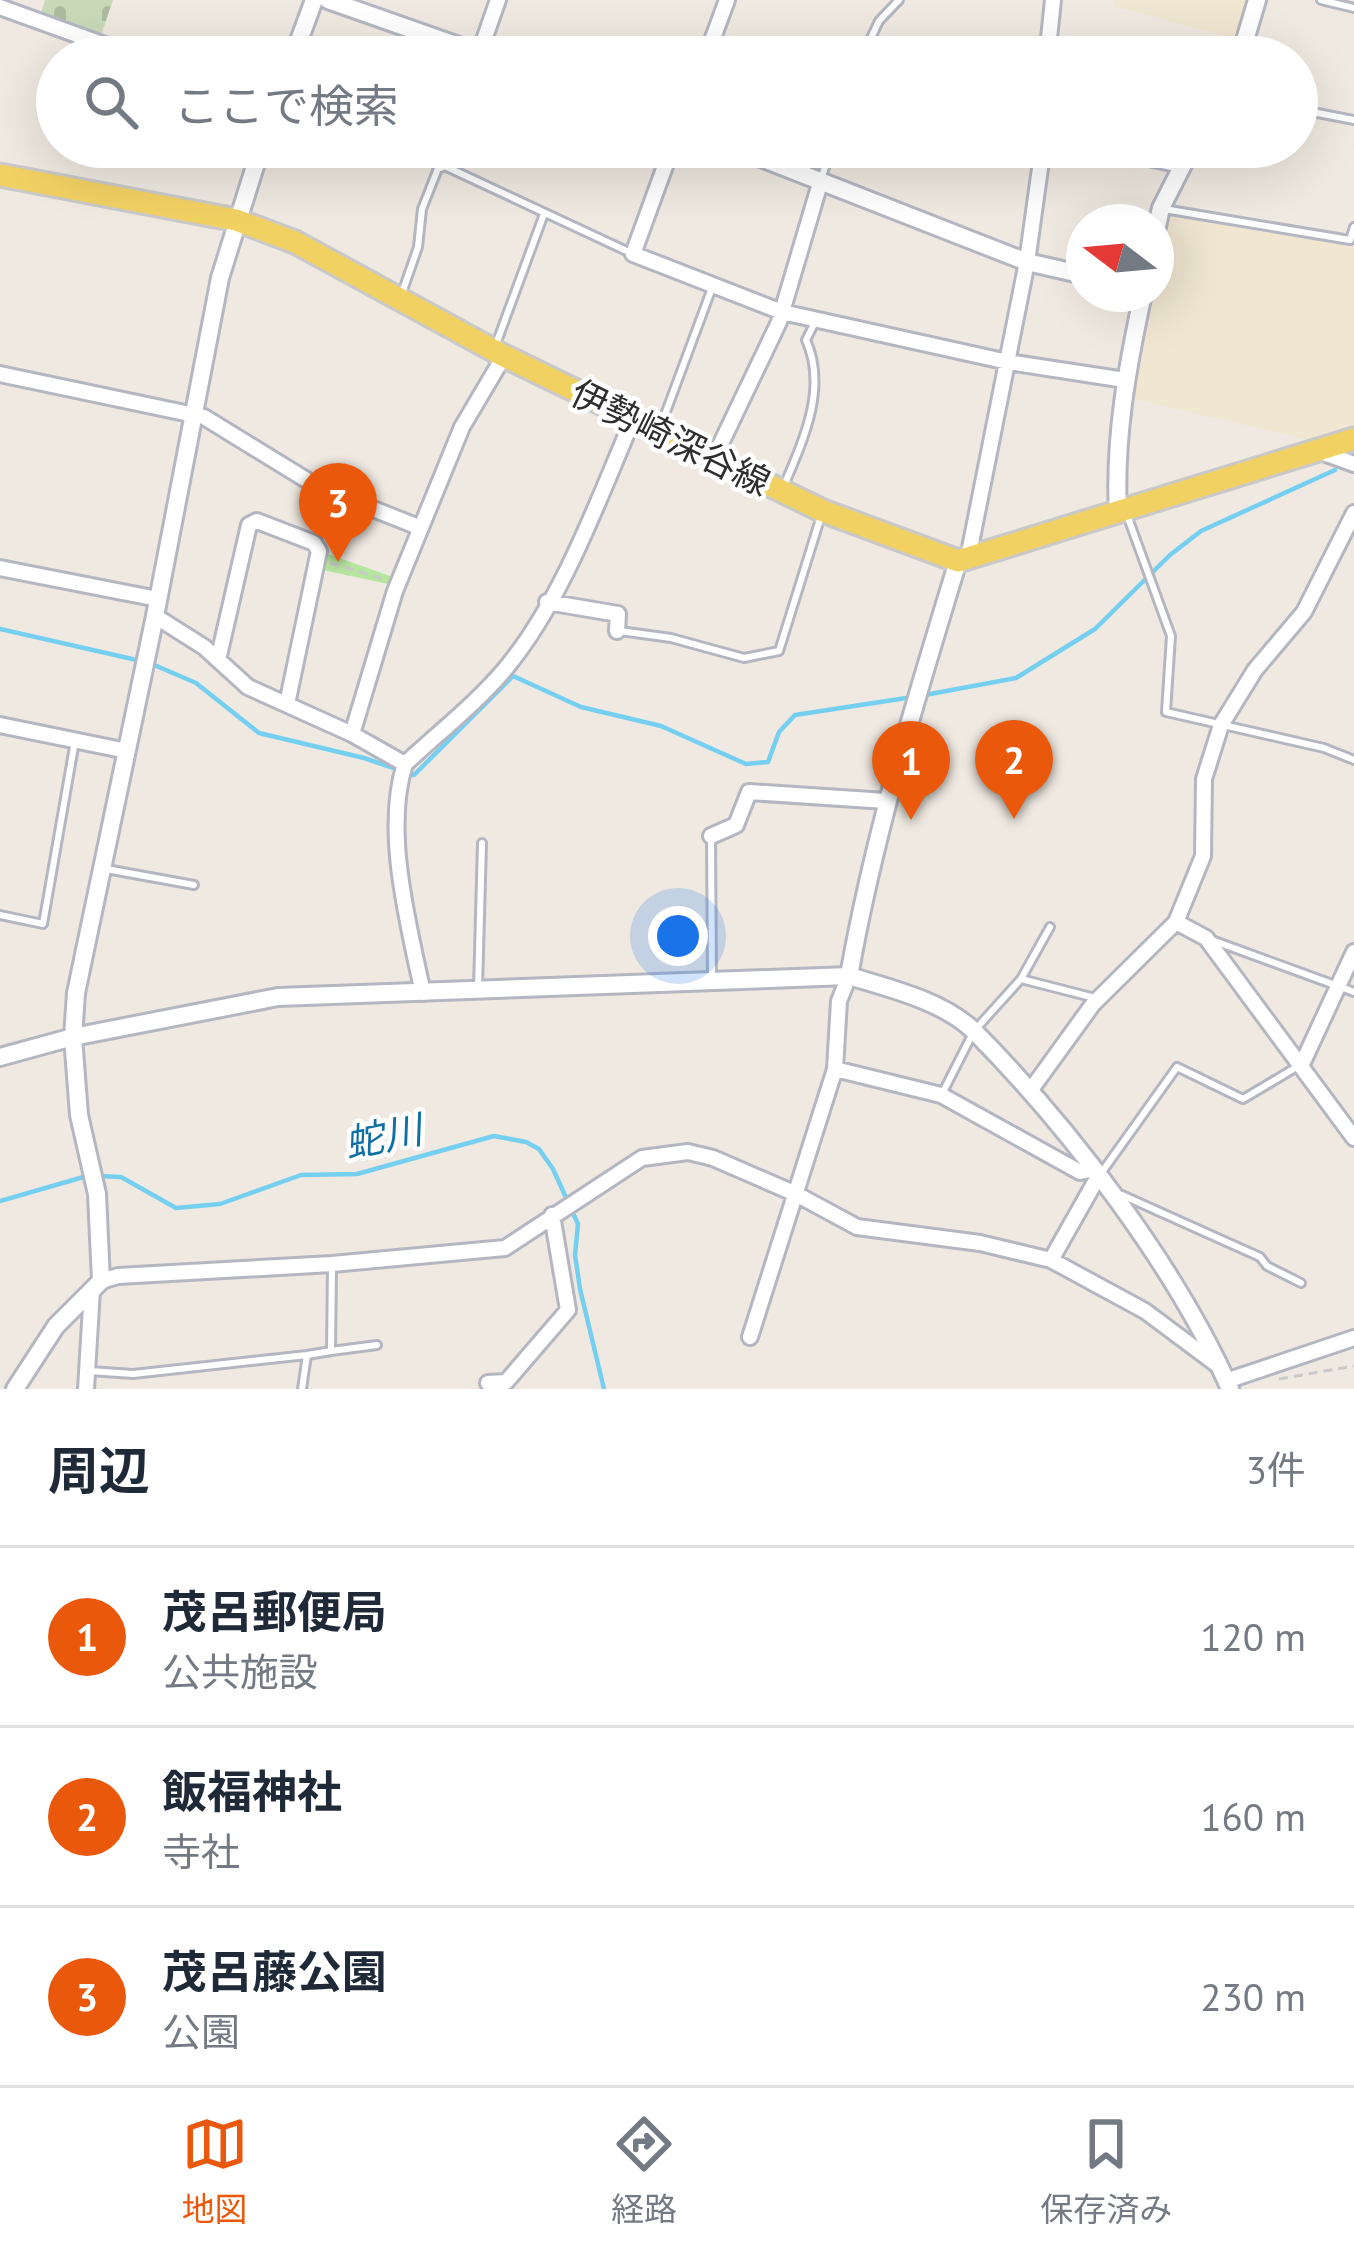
<!DOCTYPE html>
<html lang="ja">
<head>
<meta charset="utf-8">
<style>
  :root { --surface:#fff; --page:#f2f2f3; --text:#1f2937; --muted:#747a83; --line:#e0e1e3; --accent:#ea580c }
  body { margin:0; font-family:"PT Sans","Noto Sans JP",sans-serif; background:var(--page); color:var(--text) }
  .compass { position:absolute; left:1066px; top:204px; width:108px; height:108px; border-radius:50%; background:var(--surface); box-shadow:0 12px 48px #0002; rotate:286deg }
  .you { position:absolute; left:678px; top:936px; width:42px; height:42px; margin:-30px; border:9px solid #fff; border-radius:50%; background:#1a73e8; box-shadow:0 0 0 18px #1a73e833 }
  .badge { display:grid; place-items:center; width:78px; height:78px; border-radius:50%; background:var(--accent); color:#fff; font-size:39px; font-weight:700 }
  .pin { position:absolute; translate:-50% -99px; filter:drop-shadow(0 3px 6px #0008) }
  .pin::after { content:''; position:absolute; top:63px; width:42px; height:36px; background:inherit; clip-path:polygon(0 0,100% 0,50% 100%) }
  .list { margin:0; padding:0; list-style:none }
  h2 { display:flex; justify-content:space-between; align-items:center; height:156px; margin:0; padding:0 48px; font-size:51px }
  h2 small { font-size:39px; font-weight:400; color:var(--muted) }
  .list li { display:grid; grid-template-columns:78px 1fr auto; gap:36px; align-items:center; box-sizing:border-box; height:180px; padding:0 48px; border-top:3px solid var(--line) }
  .list b { display:block; font-size:45px; white-space:nowrap }
  .list p { margin:0; font-size:39px; white-space:nowrap; color:var(--muted) }
  .list em { font-size:39px; font-style:normal; color:var(--muted) }
  .icon { flex:none; width:66px; height:66px; fill:none; stroke:currentColor; stroke-width:2; stroke-linecap:round; stroke-linejoin:round }
  .map { position:relative; flex:none; width:1354px; height:1389px; overflow:hidden }
  .search { position:absolute; background:var(--surface); box-shadow:0 12px 48px #0002; left:36px; right:36px; top:36px; height:132px; display:flex; align-items:center; gap:30px; box-sizing:border-box; padding:0 42px; border-radius:66px; color:var(--muted); font-size:45px }
  .sheet { height:696px; background:var(--surface) }
  nav { display:flex; justify-content:space-around; align-items:center; box-sizing:border-box; height:168px; border-top:3px solid var(--line); background:var(--surface); font-size:33px; color:var(--muted) }
  nav a { display:grid; justify-items:center; gap:6px }
  nav .on { color:var(--accent) }
  .map>svg:first-child { display:block }
  .education { fill:#f0e6d1 }
  .cemetery { fill:url(#cemetery-stones) }
  .park { fill:url(#park-crowns) }
  .lines { fill:none; stroke-linecap:round; stroke-linejoin:round }
  .stream { stroke:#75cff0; stroke-width:4.5 }
  .service-casing { stroke:#b4b7c1; stroke-width:12 }
  .minor-casing { stroke:#b4b7c1; stroke-width:20 }
  .tertiary-casing { stroke:#b4b7c1; stroke-width:22 }
  .primary-casing { stroke:#c9c9c9; stroke-width:27 }
  .path { stroke:#c9c9c9; stroke-width:3; stroke-dasharray:9 6; stroke-linecap:butt }
  .service { stroke:#fff; stroke-width:6 }
  .minor { stroke:#fff; stroke-width:14 }
  .tertiary { stroke:#fff; stroke-width:16 }
  .primary { stroke:#f2d163; stroke-width:21 }
  .labels { text-anchor:middle; dominant-baseline:central; stroke-width:9; stroke-linejoin:round; paint-order:stroke }
  .street-label { font-size:36px; fill:#2e2e2e; stroke:#fff }
  .water-label { font-size:39px; font-style:italic; fill:#0d6fa3; stroke:#fff }
</style>
</head>
<body>
<div class="map">
<svg width="1354" height="1389" viewBox="0 0 1354 1389">
  <defs>
    <pattern id="cemetery-stones" width="16" height="16" patternUnits="userSpaceOnUse" patternTransform="scale(3)"><rect width="16" height="16" fill="#c8d9b8"/><path d="M2 7V4a2 2 0 0 1 4 0v3zM10 15v-3a2 2 0 0 1 4 0v3z" fill="#acbb9e"/></pattern>
    <pattern id="park-crowns" width="20" height="18" patternUnits="userSpaceOnUse" patternTransform="scale(3)"><rect width="20" height="18" fill="#b6e59e"/><path d="M2 6a3 3 0 1 1 6 0M12 15a3 3 0 1 1 6 0" fill="none" stroke="#9dc588"/></pattern>
  </defs>
  <rect width="100%" height="100%" fill="#efe9e1"/>
  <path class="education" d="M1116,0H1246L1235,39L1114,6Z
    M1170,213L1352,246L1354,243V427L1310,440L1134,399Z"/>
  <path class="cemetery" d="M45,0H113L100,38L40,16Z"/>
  <path class="park" d="M328,554L393,577L388,584L323,570Z"/>
  <g class="lines">
    <path class="stream" d="M0,629L141,661
      M152,664L196,683L259,733L364,758L414,775L513,676L581,707L661,726L746,764L768,762L779,732L795,715L913,697
      M925,695L1016,678L1095,629L1170,555L1201,531L1335,470
      M98,1176L121,1177L176,1208L220,1204L301,1175L357,1174L494,1136L526,1142L539,1149L553,1169L578,1224L575,1255L580,1289L604,1389
      M0,1201L87,1176"/>
    <g class="service-casing">
      <path id="service" d="M1321,0L1354,8
        M862,57L879,21L899,0
        M1297,109L1354,120
        M404,147L633,254
        M921,147L941,154L944,147
        M1076,147L1176,168
        M822,176L832,147
        M1164,209L1350,240L1354,227
        M401,296L418,247L422,209L439,166
        M495,347L544,214
        M660,428L712,288
        M783,488C803,441 828,388 806,340L816,320
        M1127,515L1171,636L1166,712L1324,748L1354,760
        M620,631L671,638L744,658L779,651L821,516
        M711,836L712,979
        M106,869L194,885
        M0,915L43,924L75,741
        M1209,939L1354,992
        M1021,979L1050,927
        M478,988L482,843
        M943,1092L974,1031L1021,979L1095,998
        M1102,1172L1177,1067L1243,1099L1300,1065
        M1122,1195L1260,1257L1267,1266L1301,1283
        M331,1351L377,1345
        M90,1371L133,1374L307,1355
        M302,1389L307,1355L331,1351L332,1267"/>
    </g>
    <g class="minor-casing">
      <path id="minor" d="M0,7L138,57
        M478,57L498,0
        M706,57L727,0
        M1047,57L1053,0
        M672,147L633,254L782,312L1008,362L1125,380
        M440,164L446,147
        M0,374L204,417L318,487L421,528
        M1321,452L1354,464
        M714,458L779,322L821,180
        M968,558L1027,262L1043,147
        M0,568L158,599
        M547,602L618,614L617,631
        M155,616L204,647L248,687L352,734L405,764
        M218,660L249,525L257,521L314,543L319,551L287,704
        M0,725L127,751
        M352,734L395,591L462,427L504,356
        M711,836L736,825L749,792L886,801
        M1176,922L1206,938L1354,1138
        M423,993C409,927 383,830 405,764C438,733 477,703 506,668C563,599 598,500 633,419
        M1302,1064L1354,952
        M835,1069L941,1095L1080,1172L1094,1169
        M1030,1091L1093,1004L1176,922L1203,856L1204,779L1221,725L1255,670L1304,612L1354,513
        M1051,1260L1099,1175
        M101,1281L118,1276L332,1264L505,1248L642,1158L688,1152L713,1158L796,1194L857,1227L980,1243L1051,1260L1145,1311L1216,1364
        M750,1337L835,1069L839,1001L849,976
        M1226,1381L1354,1338
        M488,1383L506,1382L568,1310L552,1215
        M86,1389L92,1290"/>
    </g>
    <g class="tertiary-casing">
      <path id="tertiary" d="M328,0L490,57
        M293,57L314,0
        M1240,57L1257,0
        M733,147L1027,262L1084,275
        M1156,231L1161,208L1192,147
        M1118,514C1114,439 1127,368 1143,294
        M849,976C874,834 916,699 958,561
        M0,1057L73,1037L278,997L849,976C889,988 943,1001 974,1031C1069,1127 1175,1265 1230,1389
        M15,1389L56,1326L101,1281L97,1194L79,1115L73,1037L76,993L155,616L220,278L261,147"/>
    </g>
    <g class="primary-casing">
      <path id="primary" d="M0,175L236,220L295,242L504,356L823,511L958,561L1354,439"/>
    </g>
    <path class="path" d="M330,563L384,579
      M1279,1379L1354,1366"/>
    <use href="#service" class="service"/>
    <use href="#minor" class="minor"/>
    <use href="#tertiary" class="tertiary"/>
    <use href="#primary" class="primary"/>
  </g>
  <g class="labels">
    <g class="street-label">
      <text transform="translate(671 437) rotate(26)">伊勢崎深谷線</text>
    </g>
    <g class="water-label">
      <text transform="translate(383 1136) rotate(-12)">蛇川</text>
    </g>
  </g>
</svg>
<svg class="compass" viewBox="-18 -18 36 36"><path d="M0-13l5 13h-10z" fill="#e53935"/><path d="M0 13l5-13h-10z" fill="#747a83"/></svg>
<div class="you"></div>
<div class="pin badge" style="left:911px;top:820px">1</div>
<div class="pin badge" style="left:1014px;top:819px">2</div>
<div class="pin badge" style="left:338px;top:562px">3</div>
<div class="search"><svg class="icon" aria-label="search" viewBox="0 0 24 24"><circle cx="10" cy="10" r="6"/><path d="M15 15l6 6"/></svg>ここで検索</div>
</div>
<section class="sheet">
<h2>周辺<small>3件</small></h2>
<ul class="list">
<li><span class="badge">1</span><div><b>茂呂郵便局</b><p>公共施設</p></div><em>120 m</em></li>
<li><span class="badge">2</span><div><b>飯福神社</b><p>寺社</p></div><em>160 m</em></li>
<li><span class="badge">3</span><div><b>茂呂藤公園</b><p>公園</p></div><em>230 m</em></li>
</ul>
</section>
<nav>
<a class="on"><svg class="icon" aria-label="map" viewBox="0 0 24 24"><path d="M3 6l6-2 6 2 6-2v14l-6 2-6-2-6 2zM9 4v14M15 6v14"/></svg>地図</a>
<a><svg class="icon" aria-label="directions" viewBox="0 0 24 24"><path d="M12 3l9 9-9 9-9-9zM9 14v-3h6M13 9l2 2-2 2"/></svg>経路</a>
<a><svg class="icon" aria-label="saved" viewBox="0 0 24 24"><path d="M7 4h10v16l-5-4-5 4z"/></svg>保存済み</a>
</nav>
</body>
</html>
